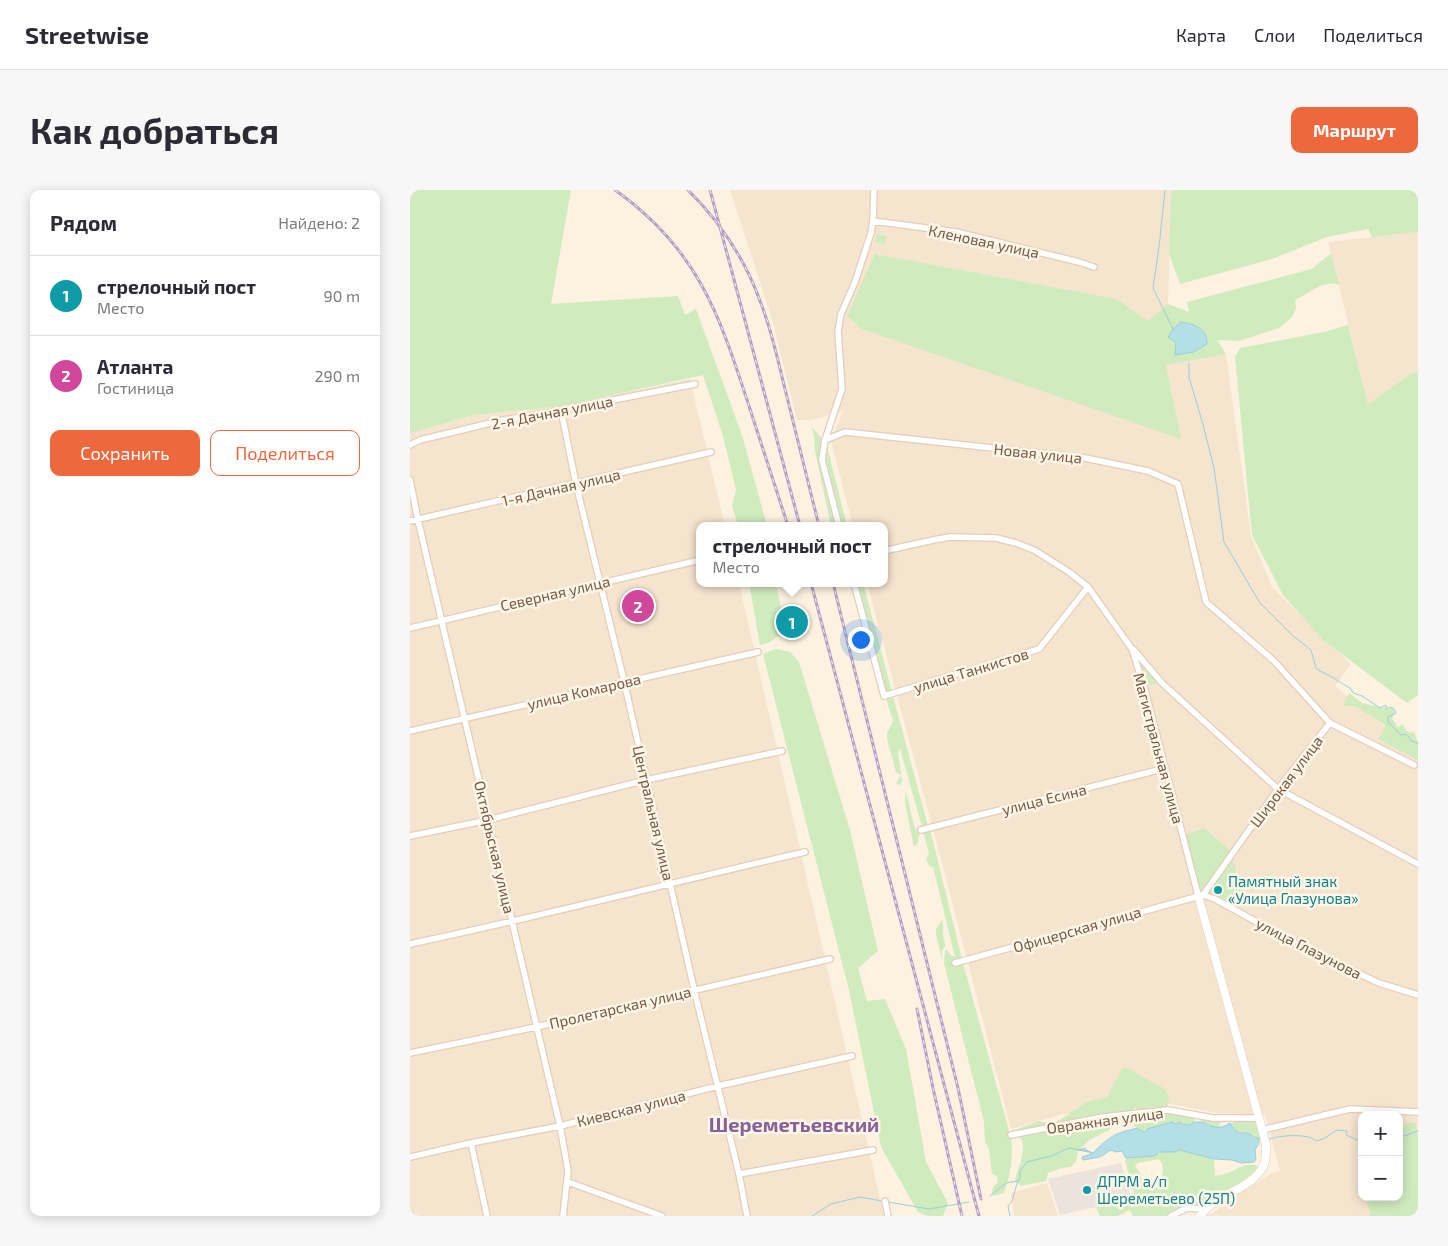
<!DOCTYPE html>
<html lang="ru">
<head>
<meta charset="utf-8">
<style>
  :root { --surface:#fff; --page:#f7f7f7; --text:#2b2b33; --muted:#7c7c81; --line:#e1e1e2; --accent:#ee683e }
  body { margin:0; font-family:"Exo 2",sans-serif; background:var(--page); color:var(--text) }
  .controls { position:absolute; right:15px; bottom:15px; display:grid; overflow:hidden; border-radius:10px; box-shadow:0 2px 12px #0003 }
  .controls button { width:45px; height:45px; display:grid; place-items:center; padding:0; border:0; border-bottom:1px solid var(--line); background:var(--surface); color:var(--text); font:25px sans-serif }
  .you { position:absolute; left:450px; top:449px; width:18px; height:18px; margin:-12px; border:4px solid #fff; border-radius:50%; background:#1a73e8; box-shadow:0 0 0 8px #1a73e833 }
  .badge { display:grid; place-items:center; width:32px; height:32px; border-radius:50%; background:var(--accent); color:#fff; font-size:16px; font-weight:700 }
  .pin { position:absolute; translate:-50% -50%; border:2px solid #fff; box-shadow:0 1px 5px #0006 }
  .popup { position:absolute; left:286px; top:332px; width:192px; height:65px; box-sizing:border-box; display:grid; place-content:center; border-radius:10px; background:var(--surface); filter:drop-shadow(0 1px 4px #0005); font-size:16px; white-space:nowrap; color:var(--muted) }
  .popup b { font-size:19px; color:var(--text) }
  .popup::after { content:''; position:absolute; left:50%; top:100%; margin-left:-10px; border:10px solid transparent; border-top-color:var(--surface) }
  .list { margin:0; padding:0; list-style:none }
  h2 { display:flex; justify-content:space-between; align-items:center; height:65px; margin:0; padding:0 20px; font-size:21px }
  h2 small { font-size:16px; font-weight:400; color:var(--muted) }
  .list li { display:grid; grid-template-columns:32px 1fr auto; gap:15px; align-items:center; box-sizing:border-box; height:80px; padding:0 20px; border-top:1px solid var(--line) }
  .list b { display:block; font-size:19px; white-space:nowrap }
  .list p { margin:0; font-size:16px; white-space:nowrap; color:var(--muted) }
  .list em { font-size:16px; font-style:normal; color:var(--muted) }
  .actions { display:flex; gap:10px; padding:15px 20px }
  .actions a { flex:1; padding:11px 0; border:1px solid var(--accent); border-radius:10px; text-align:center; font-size:18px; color:var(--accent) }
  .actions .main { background:var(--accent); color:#fff }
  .map { position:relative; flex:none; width:1008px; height:1026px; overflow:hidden; border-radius:10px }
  header { display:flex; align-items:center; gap:30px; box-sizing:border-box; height:70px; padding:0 25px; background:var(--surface); border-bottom:1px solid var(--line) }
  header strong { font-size:24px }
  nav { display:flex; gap:28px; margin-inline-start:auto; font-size:18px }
  .intro { display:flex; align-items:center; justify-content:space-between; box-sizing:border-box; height:120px; padding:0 30px }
  h1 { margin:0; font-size:35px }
  .button { padding:12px 22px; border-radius:10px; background:var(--accent); color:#fff; font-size:18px; font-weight:700 }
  main { display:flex; gap:30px; padding:0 30px }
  aside { flex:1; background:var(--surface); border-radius:10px; box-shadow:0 2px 12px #0003 }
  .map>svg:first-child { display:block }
  .residential { fill:#f5e4ce; fill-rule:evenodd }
  .industrial { fill:#ebe3dc }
  .green { fill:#d0ebbe; fill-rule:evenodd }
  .water { fill:#b4dfe7; stroke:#99cfda }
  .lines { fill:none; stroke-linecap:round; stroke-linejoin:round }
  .stream { stroke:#99cfda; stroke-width:1 }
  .minor-casing { stroke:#e2cebb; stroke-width:8 }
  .tertiary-casing { stroke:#e2cebb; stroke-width:9 }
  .minor { stroke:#fff; stroke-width:5.5 }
  .tertiary { stroke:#fff; stroke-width:8 }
  .rail-casing { stroke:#b59fc6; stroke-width:3 }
  .rail { stroke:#fff6e7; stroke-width:1; stroke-dasharray:4; stroke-linecap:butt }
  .culture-dot { fill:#0f9aa8; stroke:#fff6e7; stroke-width:2 }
  .labels { text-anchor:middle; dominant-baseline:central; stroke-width:5; stroke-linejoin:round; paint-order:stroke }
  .street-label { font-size:15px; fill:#755846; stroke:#fff6e7 }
  .culture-label { font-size:15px; fill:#0d838f; stroke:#fff6e7; text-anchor:start }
  .district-label { font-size:20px; font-weight:bold; fill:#876199; stroke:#fff6e7 }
</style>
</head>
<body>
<header>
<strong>Streetwise</strong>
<nav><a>Карта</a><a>Слои</a><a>Поделиться</a></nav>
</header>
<div class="intro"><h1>Как добраться</h1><a class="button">Маршрут</a></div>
<main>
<aside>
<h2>Рядом<small>Найдено: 2</small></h2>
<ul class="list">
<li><span class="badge" style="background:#0f9aa8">1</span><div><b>стрелочный пост</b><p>Место</p></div><em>90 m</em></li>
<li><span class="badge" style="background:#d1479c">2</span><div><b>Атланта</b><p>Гостиница</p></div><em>290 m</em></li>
</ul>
<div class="actions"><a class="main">Сохранить</a><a>Поделиться</a></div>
</aside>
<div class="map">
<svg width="1008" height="1026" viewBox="0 0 1008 1026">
  <rect width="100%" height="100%" fill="#fdf2e0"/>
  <path class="residential" d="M320,0H764L761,4L758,114L738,131L707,109L465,64L770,249L756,175L816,164L841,346L862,397L941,474L925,496L1008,564V1026H784L802,1024L817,1011L838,998L860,984L870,981L855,925L808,923L760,914L716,919H688L650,925L601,939L533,677L457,393H474V336H443L421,251L433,221L401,230H387L362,129ZM952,925H989V1007H952Z
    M1008,42V182L1002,183L958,214L918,52Z
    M280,189L315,336H290V393H329L474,1026H0V243L64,225L150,216Z
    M637,993L648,1026H604L601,1003Z"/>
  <path class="industrial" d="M711,973L722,1009L650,1025L638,989Z"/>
  <path class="green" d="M0,0H161L141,114L268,106L275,125L286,119L332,245L357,336H328L322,315L326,300L313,246L293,185L152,216L64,225L0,243Z
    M764,0H1008V42L962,47L958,39L917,47L862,69L770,94L759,64L761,4Z
    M467,44L477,46L475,54L465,52Z
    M921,63L929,95C914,89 899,104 885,110L886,118L882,127L869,138L829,151L807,150L816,164L756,175L771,249L452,139L437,126L465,64L707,109L738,131L758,114L779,122L777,112L902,79Z
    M938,135L958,214L1002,183L1008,182V505L997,513L913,450L873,405L842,345L825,167L830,158L914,142Z
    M402,237L413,250L410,269L427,336H421L405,261L404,247Z
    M416,254L417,256L437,336H431L414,270Z
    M339,393H366L371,419L366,424L370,445L360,452L350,455Z
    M446,393H453L482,502L475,504Z
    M366,459L380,462L389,472L440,640L468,761L448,778L457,811L475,809L496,859L516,972L538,1013L533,1026H518L508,1022L471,957L439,800L353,464Z
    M726,467L749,492L736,497Z
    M939,503L952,513L978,519L982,518L985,523L982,528L988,538L992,534L997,541L1001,543L1004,542L1008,553V570L968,549L975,538V535L945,516H933Z
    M483,506L518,636L512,637L490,559L488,562L492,591L490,595L486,594L491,585L486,582L477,549V543L483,531L476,508Z
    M495,602C502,615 500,633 509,644L508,653L504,657L495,613Z
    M794,638L821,661L794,700L790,702L775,645Z
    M520,639L552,769L601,948C603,967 601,984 594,1003L583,1006C581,999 583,997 588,992L587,986L582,984L579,959L575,952L574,932L534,773L535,760H537L541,765L545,767L523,677L519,676L516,669L519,664L513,641Z
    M822,665L826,680L822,687L832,700L830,709L827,715L808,706L812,697L807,695L802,704L796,702Z
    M532,730C534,736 533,739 533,744C533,752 538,754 532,761V770L526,744V739Z
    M717,878C724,880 729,885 735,888C747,896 762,897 758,915L754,918C745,917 736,916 730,922L725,918L699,940L678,951L668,962L666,971L661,977L651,978L638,983L636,991L611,996L605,991C607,980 613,969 613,958C614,950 608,946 607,939L629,931L640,933L650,930L677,912L697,907L712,879Z
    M757,921L785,926L784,930L786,932L782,933L780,935C762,933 754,935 737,939V941L734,942L724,936L726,931L724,925Z
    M791,928L814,930L809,935L810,936L809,938H803L800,934L791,932Z
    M844,929V932L849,933L848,940L851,948L849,949C846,947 840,942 836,942C824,941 826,943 820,933H824L825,930Z
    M1001,933H1005L1008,945V1026H960V1020L954,1007H989V948L994,935Z
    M770,960L804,969L805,986C811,985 817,984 822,981C833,976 838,972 850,977L838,989L801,1009L794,1016H776L756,1026H723L720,1020L708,1026H690L686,1017L724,1007V1003L715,971L716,968C727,966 738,967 749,963C755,960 763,962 770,960ZM749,969C753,973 754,980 752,986H755L757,994L745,998L743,995L737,997L732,996L730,983L725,976L728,973Z"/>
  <path class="water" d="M771,132C786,135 797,138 797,154L784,162L765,165L766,152L758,147L763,139Z
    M762,932L765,934L770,932L771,934L780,935L782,933C800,928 802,945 820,933C821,936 823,938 825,940C831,946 837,939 844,947L849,948V953L845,960L846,969L844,972L831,973L822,970L804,969L770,960L764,962H749L744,966L716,968L712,961L706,962L701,960L690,967L673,970L672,967L681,964L680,962L669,960L675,958L676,960L683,963C690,956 698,948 707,944C713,941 721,940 727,938L734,942L737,941V939Z"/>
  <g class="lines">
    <path class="stream" d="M755,0L749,57L743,98L763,139
      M779,173V187L792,231L804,278L814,352L850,413L882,445L901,460L906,478L910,481L922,487L941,499L943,503L952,506L970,518L976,515V519L980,517L984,519L986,523L978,527V532L991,545L995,544L999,547L1001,551L1008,553
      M989,944L995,946L1007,941L1008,942
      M857,950C867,945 899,943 906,951L913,949L927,940L937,941L936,945L952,952
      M580,1006L596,993L607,991L610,989V981L617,972L641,966L659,958L680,962L681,965
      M478,1012L519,1019L559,1012
      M402,1026L421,1014L450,1007L472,1011
      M600,1026L598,1016L602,1011L608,990"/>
    <g class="minor-casing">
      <path id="minor" d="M463,31L546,42L669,72L684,77
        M151,220L166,294L214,491L284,799L329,984L337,1026
        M415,250L435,242L675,268L738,281L768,294L796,412L864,471L920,533L868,599L793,705L545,773
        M0,255L10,250L93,230L126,225L285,194
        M0,290L8,330L150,936L158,981L153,1026
        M0,331L301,262
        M429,336L412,270L415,250L432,199L428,141L431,124L445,92L461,43L463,31L464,0
        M474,361L523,350L540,347L586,348L606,353L624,360L659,382L678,397L722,459L735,500L788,705
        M444,393L474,506L629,459L678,397
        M0,438L290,370
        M724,460L752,493L868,599L1008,674
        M920,533L1004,575
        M0,541L348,462
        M511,640L756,578
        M0,646L78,630L236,590L372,561
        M793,705L805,709L896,759L952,785L969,793L1008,805
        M0,754C132,726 264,692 395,662
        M0,863L126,837L420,769
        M852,940L940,919L1008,922
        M601,945L693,927L758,920L803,928H848
        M61,953L77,1026
        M0,967L61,953L150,936L308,896L442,866
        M329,984L463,960
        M158,992L252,1026
        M475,1011L478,1026
        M0,1025V1026
        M761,1026L777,1018L795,1019"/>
    </g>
    <g class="tertiary-casing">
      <path id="tertiary" d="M788,705L856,954C856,962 857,970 853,977C840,1000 806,1004 790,1026"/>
    </g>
    <use href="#minor" class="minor"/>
    <use href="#tertiary" class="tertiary"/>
    <g class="rail-casing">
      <path id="rail" d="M205,0C288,59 309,124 339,216C352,256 365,296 378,336
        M278,0C309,31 335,69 350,111C362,140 368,172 376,203C387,247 398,291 409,336
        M300,0L390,336
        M401,393L569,1026
        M423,393L548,898L571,1009
        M507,819L523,898L552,1026"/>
    </g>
    <use href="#rail" class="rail"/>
  </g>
  <g class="culture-dot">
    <circle cx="808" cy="700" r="5"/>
    <circle cx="677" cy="1000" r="5"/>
  </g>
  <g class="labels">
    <g class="street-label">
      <text transform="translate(574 51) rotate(12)">Кленовая улица</text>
      <text transform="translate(142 222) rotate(-11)">2-я Дачная улица</text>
      <text transform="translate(628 263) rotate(6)">Новая улица</text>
      <text transform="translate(151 297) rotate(-13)">1-я Дачная улица</text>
      <text transform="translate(145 403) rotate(-13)">Северная улица</text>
      <text transform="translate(561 480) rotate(-17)">улица Танкистов</text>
      <text transform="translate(174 501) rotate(-13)">улица Комарова</text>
      <text transform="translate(749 558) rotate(75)">Магистральная улица</text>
      <text transform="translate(876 591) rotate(-53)">Широкая улица</text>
      <text transform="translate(634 609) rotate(-14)">улица Есина</text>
      <text transform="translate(244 623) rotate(77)">Центральная улица</text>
      <text transform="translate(85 657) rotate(77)">Октябрьская улица</text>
      <text transform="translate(667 739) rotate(-16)">Офицерская улица</text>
      <text transform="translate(899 758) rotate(27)">улица Глазунова</text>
      <text transform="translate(210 817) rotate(-13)">Пролетарская улица</text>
      <text transform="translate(221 918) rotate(-14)">Киевская улица</text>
      <text transform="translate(695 930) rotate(-8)">Овражная улица</text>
    </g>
    <g class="culture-label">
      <text x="818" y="691">Памятный знак<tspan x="818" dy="17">«Улица Глазунова»</tspan></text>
      <text x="687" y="991">ДПРМ а/п<tspan x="687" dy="17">Шереметьево (25П)</tspan></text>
    </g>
    <g class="district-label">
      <text x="384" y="934">Шереметьевский</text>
    </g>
  </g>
</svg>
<div class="controls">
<button>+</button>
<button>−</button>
</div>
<div class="you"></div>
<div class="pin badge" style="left:382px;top:432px;background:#0f9aa8">1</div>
<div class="popup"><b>стрелочный пост</b>Место</div>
<div class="pin badge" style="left:228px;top:416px;background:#d1479c">2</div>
</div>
</main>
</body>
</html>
